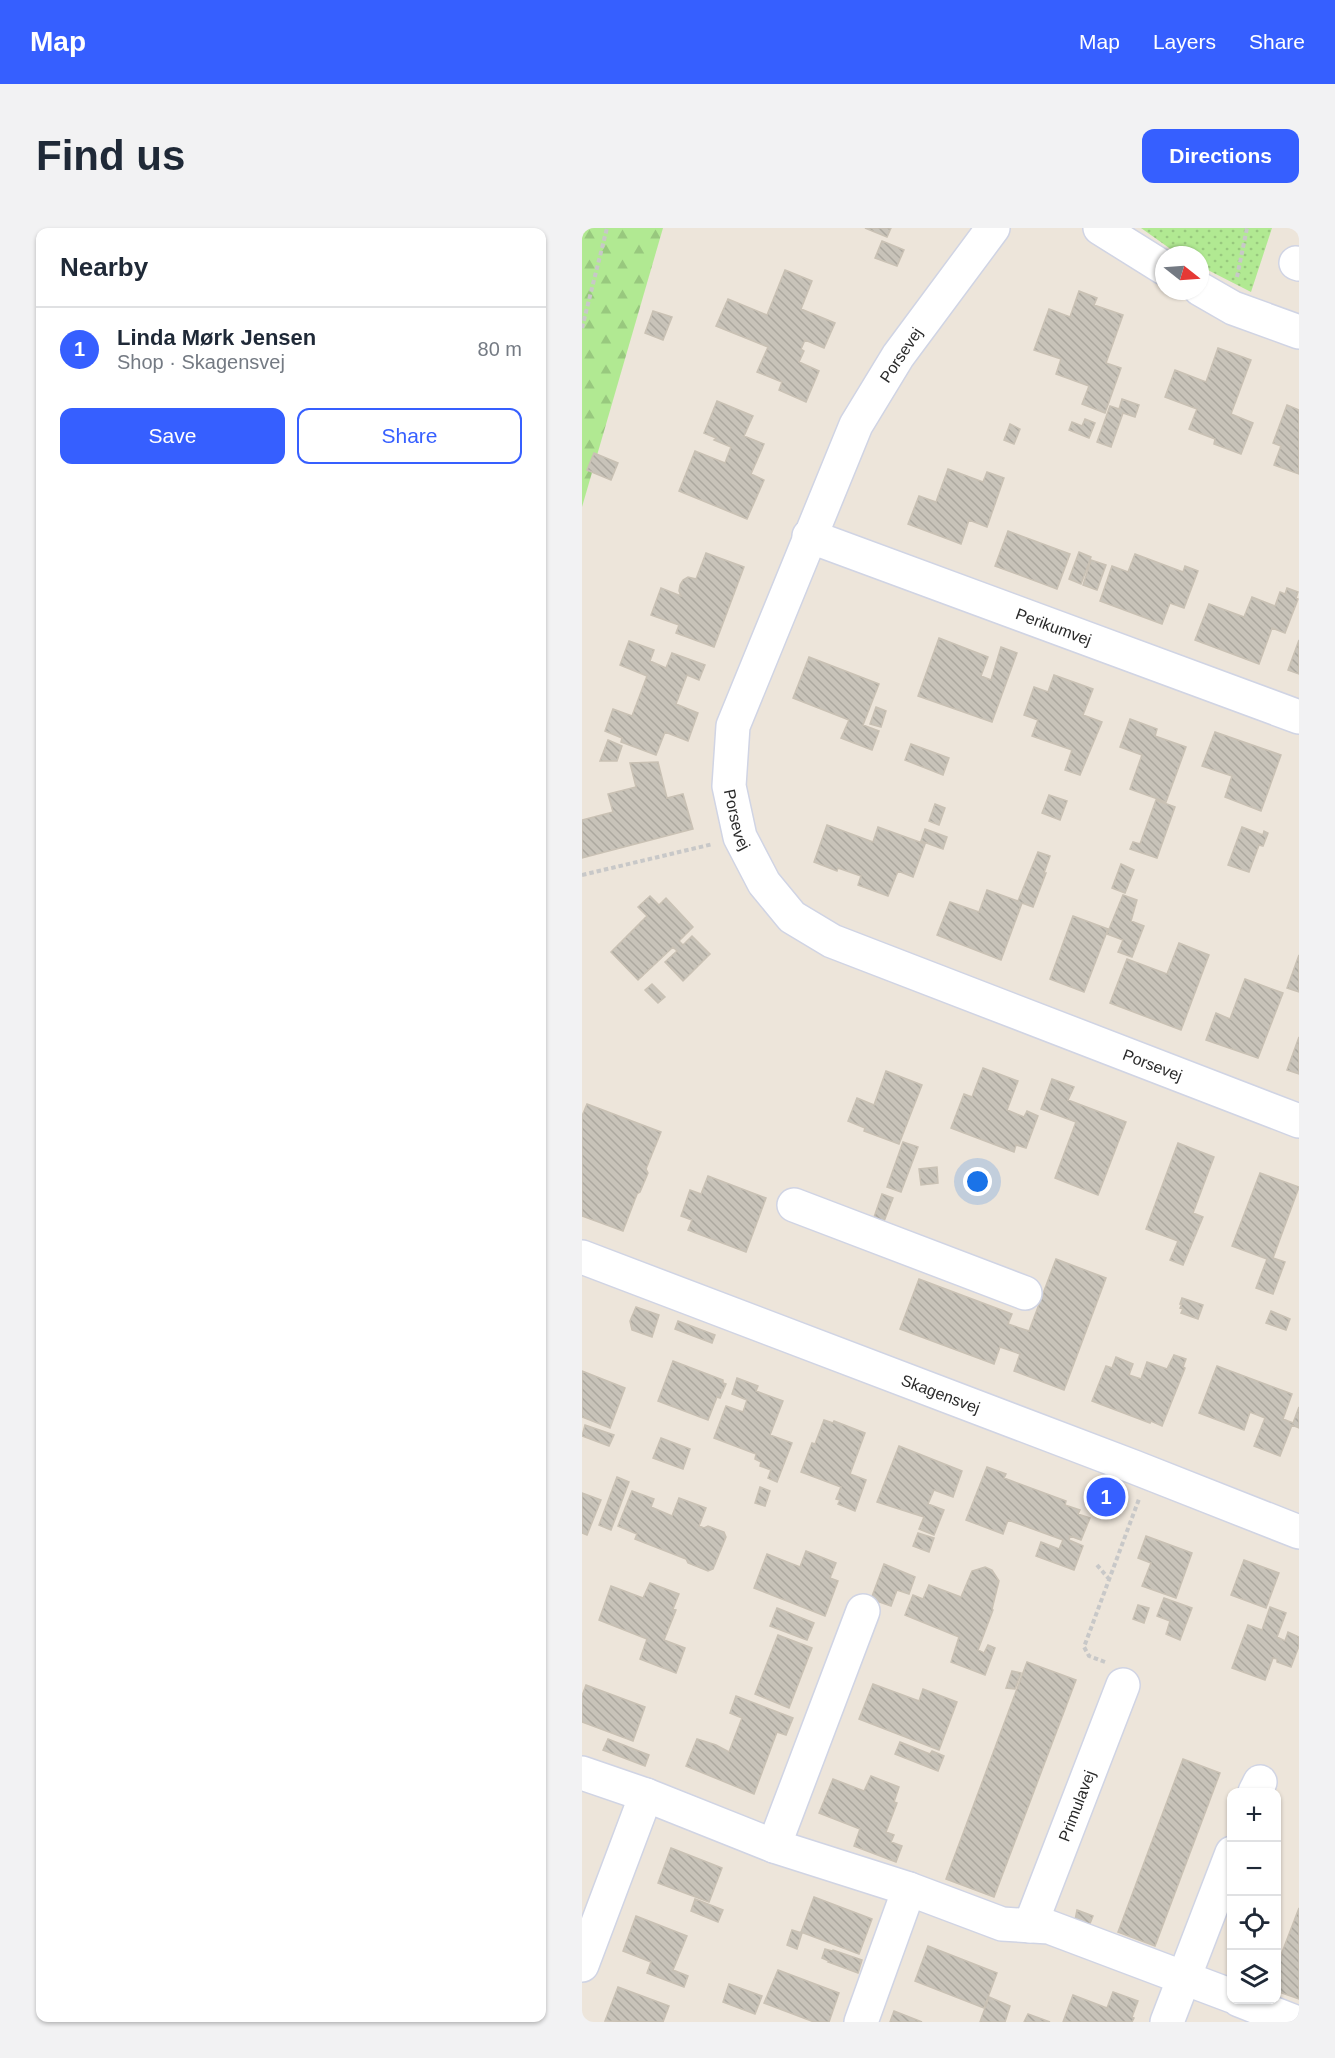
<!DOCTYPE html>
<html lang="en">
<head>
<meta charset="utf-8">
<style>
  :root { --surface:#fff; --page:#f2f2f3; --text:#1f2937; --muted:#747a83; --line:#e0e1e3; --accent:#365fff }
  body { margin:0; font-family:Arial,sans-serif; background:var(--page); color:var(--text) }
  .controls { position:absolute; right:18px; bottom:18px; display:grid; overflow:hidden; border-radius:12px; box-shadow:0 2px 4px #0004 }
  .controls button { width:54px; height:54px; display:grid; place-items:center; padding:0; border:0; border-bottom:2px solid var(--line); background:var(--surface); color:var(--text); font:30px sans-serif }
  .compass { position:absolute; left:573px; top:18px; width:54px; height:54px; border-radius:50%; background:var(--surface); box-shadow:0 2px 4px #0004; rotate:107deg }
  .you { position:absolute; left:396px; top:954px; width:21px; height:21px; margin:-15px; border:4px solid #fff; border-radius:50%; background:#1a73e8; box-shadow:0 0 0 9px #1a73e833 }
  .badge { display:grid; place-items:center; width:39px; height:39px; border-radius:50%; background:var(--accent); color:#fff; font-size:20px; font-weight:700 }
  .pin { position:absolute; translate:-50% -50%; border:3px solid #fff; box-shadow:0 2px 6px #0006 }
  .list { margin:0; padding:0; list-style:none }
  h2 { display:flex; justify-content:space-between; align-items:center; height:78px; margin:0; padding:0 24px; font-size:26px }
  h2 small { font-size:20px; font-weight:400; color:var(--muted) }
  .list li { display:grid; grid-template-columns:39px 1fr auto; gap:18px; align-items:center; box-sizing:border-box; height:84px; padding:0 24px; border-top:2px solid var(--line) }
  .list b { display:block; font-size:22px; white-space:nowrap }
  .list p { margin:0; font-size:20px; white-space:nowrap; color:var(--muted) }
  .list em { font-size:20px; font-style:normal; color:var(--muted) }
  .actions { display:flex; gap:12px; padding:18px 24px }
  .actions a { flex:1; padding:14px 0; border:2px solid var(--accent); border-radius:12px; text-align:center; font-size:21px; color:var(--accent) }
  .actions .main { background:var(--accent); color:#fff }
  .icon { flex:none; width:33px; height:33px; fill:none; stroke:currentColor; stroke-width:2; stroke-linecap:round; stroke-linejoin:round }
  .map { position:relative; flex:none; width:717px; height:1794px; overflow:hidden; border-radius:12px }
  header { display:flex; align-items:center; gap:36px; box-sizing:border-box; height:84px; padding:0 30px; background:var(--accent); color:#fff }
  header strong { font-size:28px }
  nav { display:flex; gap:33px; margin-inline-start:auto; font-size:21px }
  .intro { display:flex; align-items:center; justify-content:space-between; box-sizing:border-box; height:144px; padding:0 36px }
  h1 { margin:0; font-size:42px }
  .button { padding:15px 27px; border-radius:12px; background:var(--accent); color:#fff; font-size:21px; font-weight:700 }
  main { display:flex; gap:36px; padding:0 36px }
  aside { flex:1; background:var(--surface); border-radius:12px; box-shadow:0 2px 4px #0004 }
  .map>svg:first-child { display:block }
  .green { fill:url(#green-dots) }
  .forest { fill:url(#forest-firs) }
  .building { fill:url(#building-back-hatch); stroke:#c9c1b4; stroke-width:1.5 }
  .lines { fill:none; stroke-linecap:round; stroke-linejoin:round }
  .minor-casing { stroke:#d0d4e4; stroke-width:36 }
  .path { stroke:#c8c8c8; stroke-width:4; stroke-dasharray:4.5 3; stroke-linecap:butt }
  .minor { stroke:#fff; stroke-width:33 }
  .labels { text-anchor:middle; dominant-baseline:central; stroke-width:4.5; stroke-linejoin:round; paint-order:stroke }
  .street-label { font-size:16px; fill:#2a2a2a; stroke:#fff }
</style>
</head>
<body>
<header>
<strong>Map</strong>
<nav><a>Map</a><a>Layers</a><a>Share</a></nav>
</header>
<div class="intro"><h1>Find us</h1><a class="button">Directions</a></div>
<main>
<aside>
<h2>Nearby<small></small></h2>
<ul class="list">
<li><span class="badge">1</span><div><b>Linda Mørk Jensen</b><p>Shop · Skagensvej</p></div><em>80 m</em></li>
</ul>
<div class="actions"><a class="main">Save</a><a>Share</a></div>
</aside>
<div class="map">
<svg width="717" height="1794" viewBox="0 0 717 1794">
  <defs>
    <pattern id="green-dots" width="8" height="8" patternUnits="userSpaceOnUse" patternTransform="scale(1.5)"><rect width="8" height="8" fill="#b1e992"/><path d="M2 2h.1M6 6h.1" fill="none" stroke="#98c87e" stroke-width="1.8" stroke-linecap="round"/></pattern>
    <pattern id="forest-firs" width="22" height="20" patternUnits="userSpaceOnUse" patternTransform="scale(1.5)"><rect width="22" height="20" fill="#b1e992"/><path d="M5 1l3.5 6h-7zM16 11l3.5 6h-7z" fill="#98c87e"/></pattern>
    <pattern id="building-back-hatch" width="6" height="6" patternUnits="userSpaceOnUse" patternTransform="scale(1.5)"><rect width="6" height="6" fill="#c8c3b9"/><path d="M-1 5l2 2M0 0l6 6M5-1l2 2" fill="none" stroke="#aca89f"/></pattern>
  </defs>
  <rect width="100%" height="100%" fill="#ede5da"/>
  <path class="green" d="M559,0H690L669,64L618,38V27H597Z"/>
  <path class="forest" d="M0,0H81L0,279Z"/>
  <path class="building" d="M283,0H309L305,9Z
    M300,13L322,22L315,38L293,30Z
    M203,42L230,53L219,81L253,95L242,120L223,112L219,121L222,123L217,134L237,143L224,174L197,162L200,154L175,144L186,119L134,98L146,71L185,87Z
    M497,63L515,70L512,77L541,87L524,135L539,140L523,185L500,176L507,158L474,146L479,131L452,122L467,81L488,89Z
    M71,83L90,89L81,112L63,105Z
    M636,120L669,132L649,186L671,195L659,226L632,216L633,211L607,201L615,181L583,169L593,142L624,154Z
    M540,171L557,177L553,189L541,185L529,219L515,214L528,178L537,181Z
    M135,173L171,188L162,208L182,216L169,246L182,252L165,291L97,263L113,223L143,235L149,219L132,212L134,210L122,205Z
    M705,177L717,182V246L692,237L699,218L691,215Z
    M503,191L513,195L507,210L487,202L490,194L500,198Z
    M428,196L438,201L432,216L422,212Z
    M12,225L36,235L29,252L5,242Z
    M366,241L401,254L405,244L422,250L405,299L387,292L379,316L326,296L337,268L354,274Z
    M426,303L488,326L475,361L413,338Z
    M497,324L509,329L499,356L487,351Z
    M124,325L162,339L132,419L94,405L97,397L69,387L79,360L99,368L97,363L98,357L101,352L106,349L114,351Z
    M553,326L601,344L603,338L616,343L602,380L588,375L580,396L518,373L530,338L546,344Z
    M509,332L524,337L515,362L501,357Z
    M705,360L716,364L714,370L716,371L703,405L690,400L677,436L613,412L627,376L662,389L670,369L693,378L698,364L703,366Z
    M357,410L406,429L399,448L409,452L419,419L435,425L410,494L336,468Z
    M717,412V446L706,442Z
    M47,413L72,422L68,433L84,440L90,425L123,437L117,452L105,447L94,476L116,485L106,513L83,504L74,527L39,514L40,510L23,503L31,481L50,488L65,448L38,437Z
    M227,429L297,456L281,497L297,503L290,522L259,510L267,492L211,470Z
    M472,447L511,461L501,487L520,494L498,547L483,542L490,522L450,508L456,492L442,487L452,459L466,464Z
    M294,479L304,483L299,499L288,496Z
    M548,491L575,501L573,508L604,519L584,574L548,561L560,527L538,519Z
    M633,504L699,527L679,583L643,569L650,548L620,538Z
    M26,512L40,518L35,533H18Z
    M329,516L367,530L361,547L323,532Z
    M76,534L85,570L101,566L111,601L0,630V592L31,584L26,566L54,559L48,535Z
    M467,567L485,573L478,592L460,585Z
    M574,572L593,579L575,630L548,621L551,614L558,616Z
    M353,576L363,580L357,597L347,593Z
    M245,597L291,614L296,599L343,616L331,649L316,643L306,668L276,657L279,648L256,640L255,643L232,634Z
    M660,599L681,607L682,603L686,605L681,618L677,617L667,644L646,637Z
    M343,601L365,609L361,621L339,613Z
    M456,624L468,628L462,645H464L451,679L440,675L419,732L355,707L368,674L397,684L405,662L436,673Z
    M539,636L552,642L543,665L530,660Z
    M541,667L555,672L549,693L562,698L550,729L536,724L541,712L525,706Z
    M68,668L77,677L84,670L111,699L97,713L101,717L110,708L128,726L101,753L83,734L95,723L91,719L56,752L29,724L65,688L56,679Z
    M491,688L526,701L502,764L468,751Z
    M597,715L627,727L599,802L528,775L545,731L585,746Z
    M717,727V764L705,760Z
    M663,751L701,765L676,830L624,812L634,785L648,791Z
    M70,756L83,769L76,775L63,762Z
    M717,809V846L705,842Z
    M401,840L436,853L425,882L442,889L445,883L456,888L444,920L434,917L432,924L369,900L382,866L390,869Z
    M304,843L340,857L317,916L282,903L283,900L266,893L275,870L292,877Z
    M470,851L492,859L486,872L544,894L516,967L473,950L494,894L459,881Z
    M5,876L79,904L64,941L66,945L58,964L55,966L41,1003L0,988V888Z
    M321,914L336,919L319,964L305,959Z
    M596,915L632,929L611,985L621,989L601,1037L588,1032L596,1013L564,1001Z
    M355,939L356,955L339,957L337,941Z
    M678,945L717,959L691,1030L703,1034L691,1066L674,1060L685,1031L650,1018Z
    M126,948L184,970L164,1024L106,1002L110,992L99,988L108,962L119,966Z
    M300,966L311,970L301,996L291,992Z
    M474,1031L524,1050L482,1162L432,1143L438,1126L418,1119L412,1136L318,1101L337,1051L430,1086L426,1096L447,1103Z
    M600,1070L621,1077L616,1091L599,1085L601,1081L598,1080L600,1076H598Z
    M54,1079L77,1087L70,1109L50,1102L48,1093Z
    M689,1083L708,1091L704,1102L684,1095Z
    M96,1093L133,1107L130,1115L93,1101Z
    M592,1127L604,1131L601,1139L603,1140L580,1198L569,1193L568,1195L510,1173L524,1138L530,1140L534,1129L551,1136L547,1147L559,1151L565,1134L585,1141Z
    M91,1133L141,1152V1155L144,1156L138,1170L135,1169L126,1192L76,1173Z
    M635,1138L710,1166L701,1191L711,1195L717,1179V1200L710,1197L698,1228L672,1218L683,1190L668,1184L662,1202L617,1185Z
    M0,1143L43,1160L28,1200L0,1189Z
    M155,1150L176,1158L174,1163L201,1173L188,1207L210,1215L195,1254L186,1250L189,1242L178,1238L179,1234L173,1231L174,1226L132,1210L144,1178L161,1184L165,1172L150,1166Z
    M242,1192L251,1195L252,1193L283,1205L268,1246L284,1252L273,1283L256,1276L258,1272L254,1271L259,1259L219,1244L230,1215L233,1216Z
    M3,1197L32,1207L27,1218L0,1208Z
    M79,1210L108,1221L101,1241L71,1230Z
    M317,1218L380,1243L371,1269L352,1262L346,1276L362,1282L352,1307L337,1301L342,1289L295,1274Z
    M405,1239L424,1246L422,1250L484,1273L483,1277L498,1282L496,1286L508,1290L499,1312L488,1308L487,1312L501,1318L492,1342L454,1328L459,1314L477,1321L481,1312L426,1292L421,1306L384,1292Z
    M35,1249L47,1254L29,1302L17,1297Z
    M178,1259L188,1263L183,1278L173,1275Z
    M50,1263L72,1271L69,1279L90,1288L97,1270L124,1280L117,1298L122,1300L126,1298L142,1304L144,1309L131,1341L126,1343L106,1335L104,1331L53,1311L55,1306L36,1298Z
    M0,1265L19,1272L5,1307L0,1305Z
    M336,1305L352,1310L347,1324L331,1318Z
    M564,1308L610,1325L594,1370L560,1358L569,1335L556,1330Z
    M224,1323L254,1335L248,1350L256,1353L243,1388L172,1360L185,1326L218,1339Z
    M662,1332L697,1345L684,1380L649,1367Z
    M302,1336L333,1349L327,1366L315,1362L309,1378L289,1371Z
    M403,1339L410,1342L417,1353L410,1381L411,1382L396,1422L402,1425L406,1417L413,1420L403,1447L369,1434L377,1409L323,1387L331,1367L341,1371L347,1357L379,1369L390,1343Z
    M68,1355L97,1366L91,1381L94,1382L82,1412L103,1420L94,1445L58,1431L65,1411L17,1392L29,1358L61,1370Z
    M582,1370L610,1380L598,1412L584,1406L588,1393L575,1388Z
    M556,1377L567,1380L562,1395L551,1391Z
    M688,1379L704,1385L695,1409L703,1413L706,1404L717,1409V1418L709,1439L695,1434V1431L691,1430L683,1452L650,1440L666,1397L680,1402Z
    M195,1380L232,1395L225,1412L188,1398Z
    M196,1407L230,1420L207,1480L173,1466Z
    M445,1434L494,1452L412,1669L364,1651Z
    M430,1443L439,1445L433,1461L424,1460Z
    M291,1456L337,1473L341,1461L375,1474L357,1522L277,1491Z
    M4,1457L63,1479L51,1513L0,1494V1468Z
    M154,1468L211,1490L204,1507L195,1504L172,1566L104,1538L115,1511L134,1517L147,1524L160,1490L148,1485Z
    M26,1511L67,1527L63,1538L21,1522Z
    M318,1514L348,1526L350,1523L362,1528L356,1543L313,1526Z
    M601,1531L638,1545L573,1718L536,1704Z
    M289,1548L317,1559L312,1574L315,1575L304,1604L312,1607L309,1614L320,1618L314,1634L272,1618L278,1601L237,1585L251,1551L282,1563Z
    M89,1620L140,1640L127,1674L76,1655Z
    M232,1669L290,1691L277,1726L219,1704Z
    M113,1671L141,1682L136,1694L109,1683Z
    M717,1680V1771L694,1763V1740Z
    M495,1682L511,1688L507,1698L493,1692Z
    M54,1688L105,1708L91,1742L106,1748L102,1759L65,1745L69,1734L41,1723Z
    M210,1702L220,1705L215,1721L205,1717Z
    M346,1718L415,1745L402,1780L333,1753Z
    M243,1721L250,1723L251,1722L280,1732L276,1745L246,1734L247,1733L240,1730Z
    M196,1742L257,1765L247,1794H232L182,1775Z
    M147,1756L180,1768L173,1786L141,1774Z
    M36,1759L87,1778L81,1794L23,1793Z
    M531,1764L556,1773L550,1789L552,1790L550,1794H481L491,1767L525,1780Z
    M407,1769L428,1778L423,1794H398Z
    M312,1783L340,1794H308Z
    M446,1786L468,1794H442Z"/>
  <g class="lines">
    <g class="minor-casing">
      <g id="minor">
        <path id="s1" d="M411,0L316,128L274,197L151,498L147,558L158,609L182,655L210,689L250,713L717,893"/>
        <path d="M518,0L582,40"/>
        <path d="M714,35L717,36"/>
        <path d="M618,61L651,80L717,104"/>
        <path id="s2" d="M227,308L717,489"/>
        <path d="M212,977L443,1065"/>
        <path id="s3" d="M0,1029L552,1239L717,1304"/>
        <path d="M0,1545L64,1567L192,1618L327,1661L420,1696L467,1699L650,1768"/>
        <path d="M673,1564L678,1554"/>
        <path d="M192,1618L281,1383"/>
        <path id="s4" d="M448,1698L541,1457"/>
        <path d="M0,1737L64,1567"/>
        <path d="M657,1772L713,1794"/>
        <path d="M279,1794L327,1661"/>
        <path d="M585,1794L650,1625"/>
      </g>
    </g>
    <path class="path" d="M655,49L665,0
      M0,100L25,0
      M0,647L131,616
      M515,1337L527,1351
      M523,1434L507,1428L502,1419L557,1271"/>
    <use href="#minor" class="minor"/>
  </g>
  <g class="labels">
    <g class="street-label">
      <text transform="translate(319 127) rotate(-56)">Porsevej</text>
      <text stroke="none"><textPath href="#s2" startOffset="261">Perikumvej</textPath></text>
      <text stroke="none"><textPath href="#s1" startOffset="660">Porsevej</textPath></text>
      <text stroke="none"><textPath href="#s1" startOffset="1164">Porsevej</textPath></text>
      <text stroke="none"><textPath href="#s3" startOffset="384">Skagensvej</textPath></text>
      <text stroke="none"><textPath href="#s4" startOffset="129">Primulavej</textPath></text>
    </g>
  </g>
</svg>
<div class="controls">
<button>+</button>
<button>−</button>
<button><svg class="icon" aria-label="locate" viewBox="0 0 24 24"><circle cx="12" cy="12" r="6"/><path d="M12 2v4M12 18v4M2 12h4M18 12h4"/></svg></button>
<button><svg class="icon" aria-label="layers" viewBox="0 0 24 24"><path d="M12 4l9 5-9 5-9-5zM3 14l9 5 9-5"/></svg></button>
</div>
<svg class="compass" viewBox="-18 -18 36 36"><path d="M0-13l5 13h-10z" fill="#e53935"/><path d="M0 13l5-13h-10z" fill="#747a83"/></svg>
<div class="you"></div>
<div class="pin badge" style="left:524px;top:1269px">1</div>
</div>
</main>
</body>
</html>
